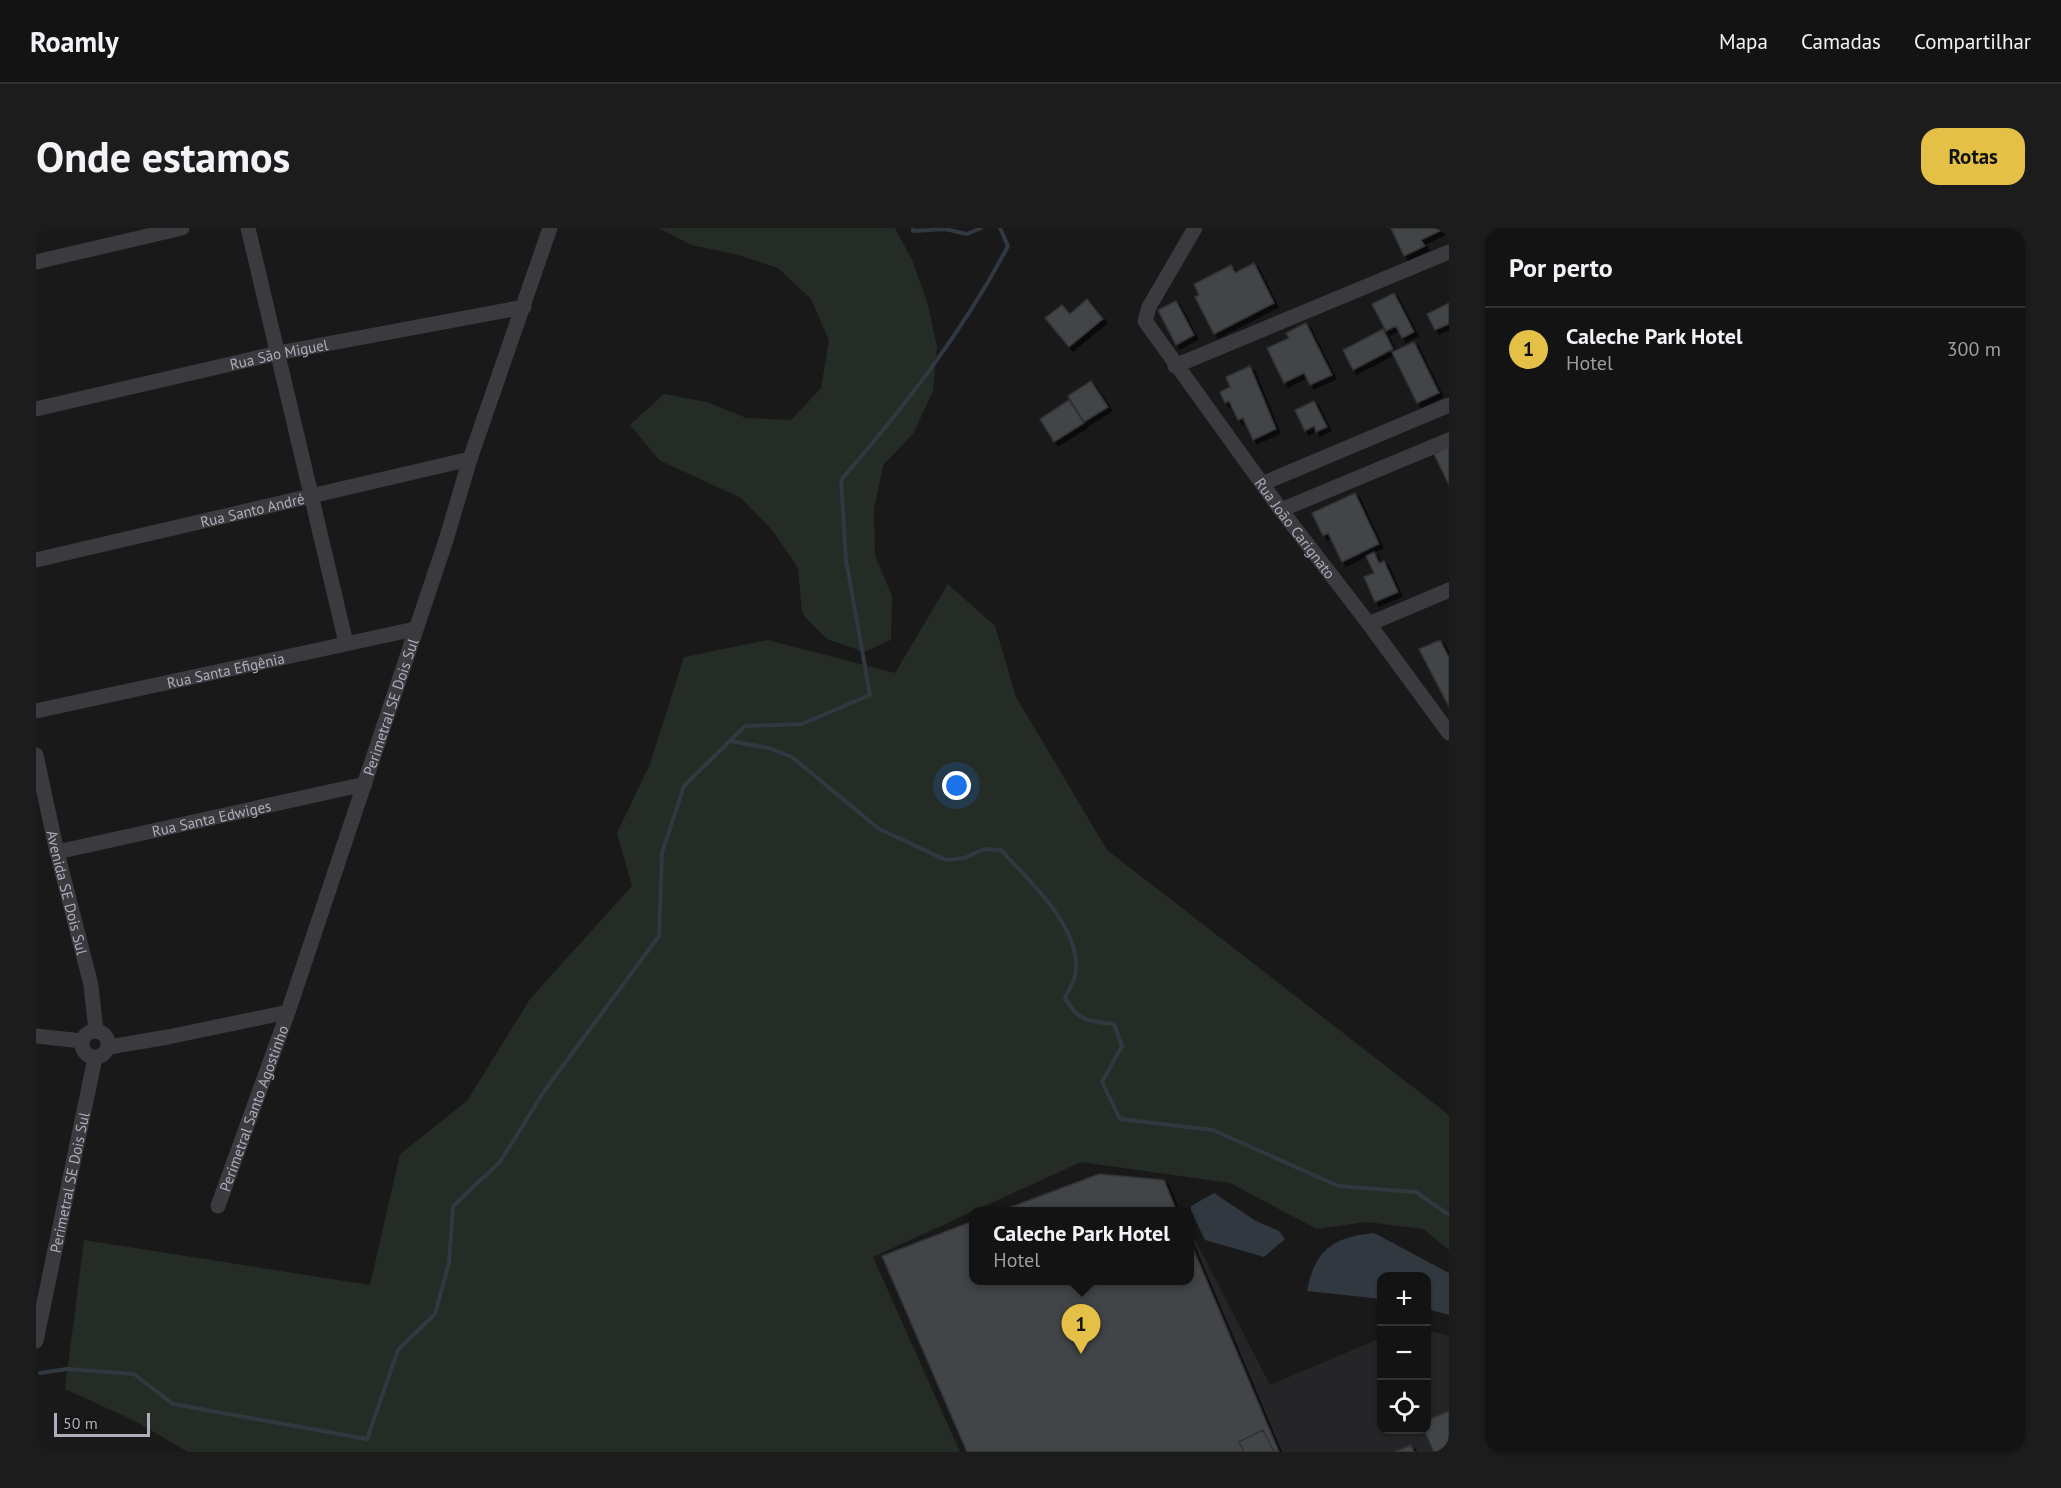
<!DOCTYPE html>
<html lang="pt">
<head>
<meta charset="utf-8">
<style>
  :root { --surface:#131314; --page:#1c1c1d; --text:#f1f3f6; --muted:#9d9ea0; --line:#323234; --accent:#e4c047 }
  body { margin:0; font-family:"PT Sans",sans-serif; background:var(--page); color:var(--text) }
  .controls { position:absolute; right:18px; bottom:18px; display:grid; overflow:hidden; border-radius:12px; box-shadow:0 2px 4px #0004 }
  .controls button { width:54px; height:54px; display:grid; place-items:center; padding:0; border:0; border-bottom:2px solid var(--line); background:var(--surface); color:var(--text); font:30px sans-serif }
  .scale { position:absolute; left:18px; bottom:15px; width:96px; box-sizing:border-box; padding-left:6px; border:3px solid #acafb9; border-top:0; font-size:16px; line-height:21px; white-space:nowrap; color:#acafb9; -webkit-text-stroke:4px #141415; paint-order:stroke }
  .you { position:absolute; left:921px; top:558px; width:21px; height:21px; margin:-15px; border:4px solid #fff; border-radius:50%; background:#1a73e8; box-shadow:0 0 0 9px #1a73e833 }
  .badge { display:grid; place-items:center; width:39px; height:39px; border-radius:50%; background:var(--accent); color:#111; font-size:20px; font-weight:700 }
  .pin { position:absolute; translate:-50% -50px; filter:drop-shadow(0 2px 3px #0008) }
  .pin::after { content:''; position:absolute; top:32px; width:21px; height:18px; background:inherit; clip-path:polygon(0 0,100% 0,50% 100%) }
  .popup { position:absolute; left:933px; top:979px; width:225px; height:78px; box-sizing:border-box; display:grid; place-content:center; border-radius:12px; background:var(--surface); filter:drop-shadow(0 2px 4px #0005); font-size:20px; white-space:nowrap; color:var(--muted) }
  .popup b { font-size:22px; color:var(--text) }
  .popup::after { content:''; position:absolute; left:50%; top:100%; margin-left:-12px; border:12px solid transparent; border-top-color:var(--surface) }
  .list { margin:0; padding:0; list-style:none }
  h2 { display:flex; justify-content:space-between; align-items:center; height:78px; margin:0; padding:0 24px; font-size:26px }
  h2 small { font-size:20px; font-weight:400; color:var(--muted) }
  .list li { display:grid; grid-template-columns:39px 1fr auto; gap:18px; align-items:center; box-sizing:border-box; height:84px; padding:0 24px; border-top:2px solid var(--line) }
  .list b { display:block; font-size:22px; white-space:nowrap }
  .list p { margin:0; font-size:20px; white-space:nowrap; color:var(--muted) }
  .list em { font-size:20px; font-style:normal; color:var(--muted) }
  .icon { flex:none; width:33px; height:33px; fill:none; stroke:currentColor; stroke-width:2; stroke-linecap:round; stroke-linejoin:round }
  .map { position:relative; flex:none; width:1413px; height:1224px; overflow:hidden; border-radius:18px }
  header { display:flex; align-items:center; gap:36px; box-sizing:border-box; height:84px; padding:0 30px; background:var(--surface); border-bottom:2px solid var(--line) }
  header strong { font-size:28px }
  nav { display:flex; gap:33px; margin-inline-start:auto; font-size:21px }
  .intro { display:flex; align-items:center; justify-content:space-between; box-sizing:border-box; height:144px; padding:0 36px }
  h1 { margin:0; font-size:42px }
  .button { padding:15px 27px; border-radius:18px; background:var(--accent); color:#111; font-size:21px; font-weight:700 }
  main { display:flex; gap:36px; padding:0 36px }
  aside { flex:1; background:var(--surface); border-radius:18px; box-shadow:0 2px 4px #0004 }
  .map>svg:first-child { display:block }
  .built { fill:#252527 }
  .green { fill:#252c26 }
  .water { fill:#313840 }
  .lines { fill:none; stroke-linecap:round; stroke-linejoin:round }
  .stream { stroke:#313840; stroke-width:4 }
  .building { fill:#434447; stroke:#333336; stroke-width:1.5; filter:url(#shadow) }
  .minor { stroke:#3a3a3f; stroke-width:15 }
  .labels { text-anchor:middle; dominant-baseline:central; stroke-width:4.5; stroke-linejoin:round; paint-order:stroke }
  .street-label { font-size:15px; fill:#acafb9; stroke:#141415 }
</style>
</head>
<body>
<header>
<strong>Roamly</strong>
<nav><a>Mapa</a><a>Camadas</a><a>Compartilhar</a></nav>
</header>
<div class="intro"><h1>Onde estamos</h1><a class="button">Rotas</a></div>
<main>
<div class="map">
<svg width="1413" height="1224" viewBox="0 0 1413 1224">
  <defs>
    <filter id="shadow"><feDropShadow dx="4" dy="4" stdDeviation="0" flood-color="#0009"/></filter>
  </defs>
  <rect width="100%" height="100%" fill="#19191a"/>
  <path class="built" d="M937,993V1052H1153V1000L1234,1157L1345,1110L1346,1202H1390L1391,1102L1413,1108V1224H931L846,1028Z"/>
  <path class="green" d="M623,0H859L877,34L892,77L901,119L897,163L877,206L847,237L838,281L839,328L856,368L855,412L828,424L791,411L771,391L766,384L762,340L737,303L705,270L623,232L594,197L628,166L671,174L710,190L755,192L785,160L793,112L775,71L742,40L699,26L655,17Z
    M912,356L959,398L980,469L1071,622L1413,887V1022L1387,1001L1330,994L1281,1001L1194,955L1045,934L837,1029L924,1224H152L99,1193L29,1161L48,1012L334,1057L364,926L431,873L494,771L596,658L581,605L614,536L648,429L732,412L859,445Z"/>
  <path class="water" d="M1178,965L1220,993L1243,1003L1249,1011L1228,1029L1169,1012L1155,983V978Z
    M1338,1005L1413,1045V1087L1391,1081L1390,1048H1346L1345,1071L1271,1063C1279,1021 1298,1009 1338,1005Z"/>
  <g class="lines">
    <path class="stream" d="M877,0V3L909,1L931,6L945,0
      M694,513L733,520L756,529L843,601L910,632L929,630L948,621L965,622C993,653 1048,701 1039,748C1037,755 1032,763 1029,770C1042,793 1053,794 1078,796L1086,818L1066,854L1084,891L1177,902L1302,958L1380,964L1413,987
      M4,1145L31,1141L98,1146L137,1176L331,1211L362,1122L399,1086L413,1035L417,978L464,934L509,862L623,708L626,625L648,558L709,498L766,496L834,467L810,332L805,252C868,179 927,104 972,18L964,0"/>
  </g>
  <path class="building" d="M1355,0H1410L1385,12L1389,18L1368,28Z
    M1218,35L1238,75L1178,106L1159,69L1163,67L1158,56L1195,37L1199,45Z
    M1358,65L1378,104L1366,110L1360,98L1350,103L1336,76Z
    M1051,71L1067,91L1033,119L1009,90L1026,77L1034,86Z
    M1140,73L1158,107L1140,117L1122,82Z
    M1413,75V96L1399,102L1391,86Z
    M1270,95L1296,147L1274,157L1268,145L1248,155L1231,120L1253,110L1250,105Z
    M1347,101L1357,121L1317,142L1307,122Z
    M1378,114L1403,165L1381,175L1356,124Z
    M1214,138L1240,201L1217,212L1207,190L1202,192L1193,173L1189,175L1184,164L1194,159L1190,149Z
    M1055,153L1072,179L1048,194L1032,168Z
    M1033,172L1048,195L1018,214L1004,191Z
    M1278,173L1291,199L1280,204L1278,198L1269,203L1259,182Z
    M1412,218L1413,221V257L1398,226Z
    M1319,265L1343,316L1306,334L1292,305L1287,308L1276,285Z
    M1338,324L1343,335L1348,333L1362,364L1339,374L1328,349L1338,345L1330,328Z
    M1404,412L1413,430V479L1383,421Z
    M1063,946L1128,952L1141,984H962Z
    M937,993V1052H1153V1011L1243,1224H931L846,1028Z
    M1413,1183V1224H1398L1388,1202H1390V1193Z
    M1227,1202L1238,1224H1208L1203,1214Z
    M1375,1217L1378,1224H1358Z"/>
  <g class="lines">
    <g class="minor">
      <path d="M212,0L310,415"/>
      <path id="s1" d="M1159,0L1113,79L1109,93L1245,282L1333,396L1413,505"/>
      <path d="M0,34L146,0"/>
      <path d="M1139,138L1413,24"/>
      <path id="s2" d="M0,181L242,125L488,79"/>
      <path d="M1228,255L1413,177"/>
      <path d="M1245,282L1413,212"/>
      <path id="s3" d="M0,332L434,231"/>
      <path d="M1333,396L1413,362"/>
      <path id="s4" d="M0,483L379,401"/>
      <path id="s5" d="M0,527L21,624L55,757L60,803"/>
      <path id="s6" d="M21,624L329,556"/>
      <circle cx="59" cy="816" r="13"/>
      <path d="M0,808L46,813"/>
      <path d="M73,819L132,809L252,784"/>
      <path id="s7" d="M182,978L252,784L410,312L434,231L514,0"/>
      <path id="s8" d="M0,1113L59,830"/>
    </g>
  </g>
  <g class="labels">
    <g class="street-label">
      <text stroke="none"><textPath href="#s2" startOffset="249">Rua São Miguel</textPath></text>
      <text stroke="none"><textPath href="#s3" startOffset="222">Rua Santo André</textPath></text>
      <text stroke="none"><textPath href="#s1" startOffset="362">Rua João Carignato</textPath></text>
      <text stroke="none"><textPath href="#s4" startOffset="194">Rua Santa Efigênia</textPath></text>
      <text stroke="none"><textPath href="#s7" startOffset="528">Perimetral SE Dois Sul</textPath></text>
      <text stroke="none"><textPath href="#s6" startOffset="158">Rua Santa Edwiges</textPath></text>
      <text stroke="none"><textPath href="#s5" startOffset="141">Avenida SE Dois Sul</textPath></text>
      <text stroke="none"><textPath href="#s7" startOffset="104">Perimetral Santo Agostinho</textPath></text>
      <text stroke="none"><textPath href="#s8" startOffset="162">Perimetral SE Dois Sul</textPath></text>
    </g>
  </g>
</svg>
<div class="controls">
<button>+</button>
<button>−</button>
<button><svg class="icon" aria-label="locate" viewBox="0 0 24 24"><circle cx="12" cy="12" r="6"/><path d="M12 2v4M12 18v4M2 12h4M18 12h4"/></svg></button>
</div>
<div class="scale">50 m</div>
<div class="you"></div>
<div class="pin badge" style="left:1045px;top:1126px">1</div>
<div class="popup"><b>Caleche Park Hotel</b>Hotel</div>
</div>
<aside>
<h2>Por perto<small></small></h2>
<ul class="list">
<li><span class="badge">1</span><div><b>Caleche Park Hotel</b><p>Hotel</p></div><em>300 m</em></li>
</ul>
</aside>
</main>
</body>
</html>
